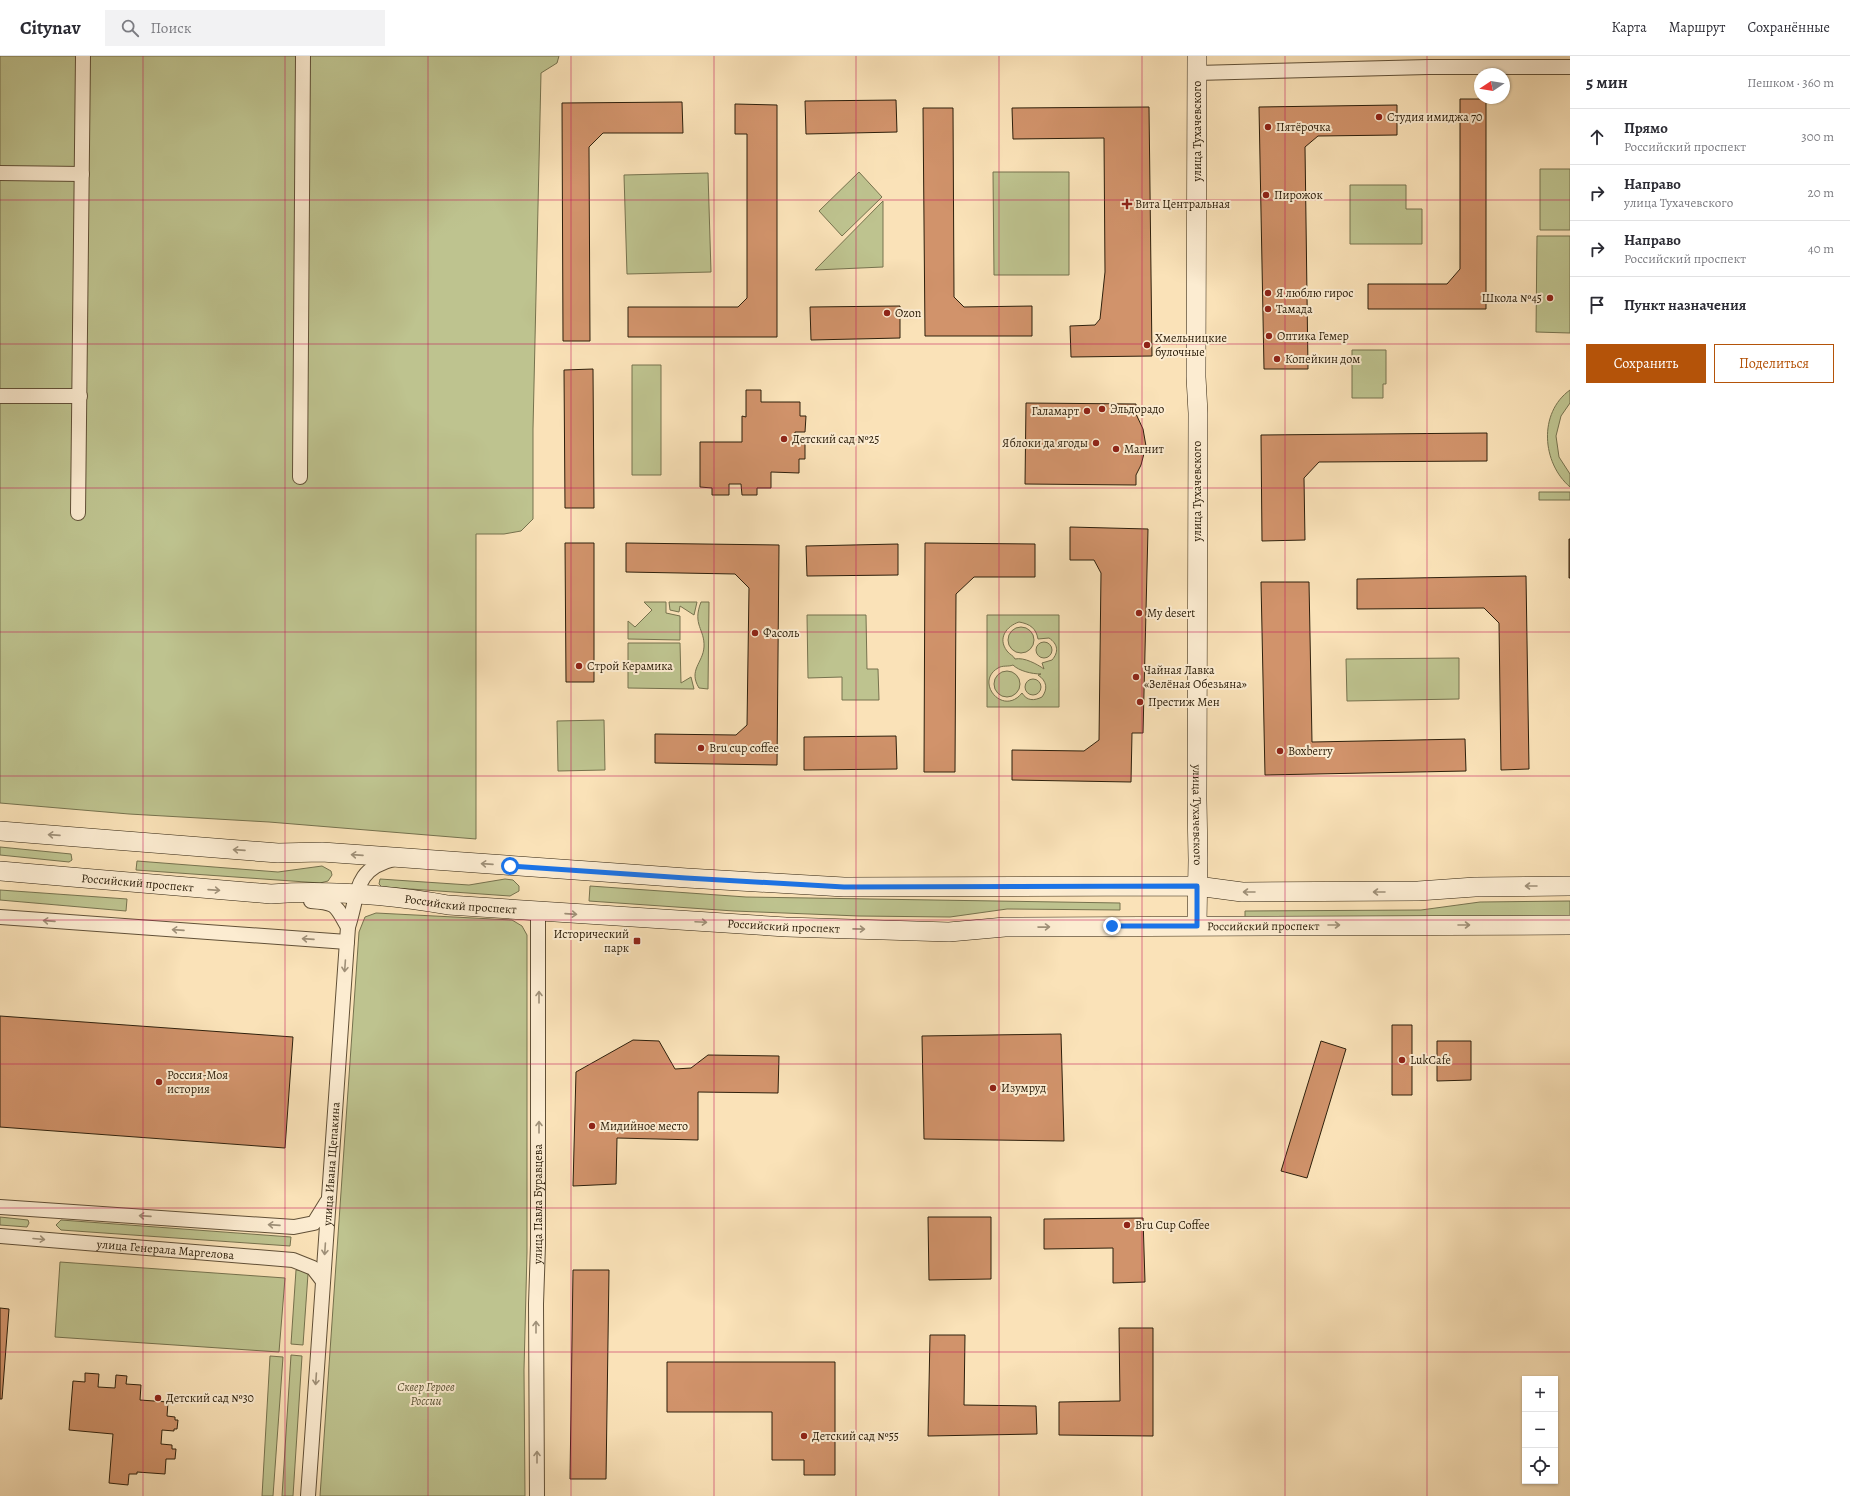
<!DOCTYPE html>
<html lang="ru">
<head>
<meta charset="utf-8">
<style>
  :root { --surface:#fff; --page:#f2f2f3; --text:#2b2b33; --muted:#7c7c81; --line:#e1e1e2; --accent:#b45309 }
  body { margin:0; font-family:Alegreya,serif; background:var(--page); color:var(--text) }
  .controls { position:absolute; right:12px; bottom:12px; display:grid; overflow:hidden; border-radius:0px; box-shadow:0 1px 3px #0004 }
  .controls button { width:36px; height:36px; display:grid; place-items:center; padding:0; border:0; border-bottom:1px solid var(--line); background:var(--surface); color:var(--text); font:20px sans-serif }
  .compass { position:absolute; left:1474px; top:12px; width:36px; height:36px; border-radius:50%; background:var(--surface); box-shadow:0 1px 3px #0004; rotate:258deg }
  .stop { position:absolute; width:12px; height:12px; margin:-9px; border:3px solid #1a73e8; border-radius:50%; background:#fff }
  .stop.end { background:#1a73e8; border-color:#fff; box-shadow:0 1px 4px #0008 }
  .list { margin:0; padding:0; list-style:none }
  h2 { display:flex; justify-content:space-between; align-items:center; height:52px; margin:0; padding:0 16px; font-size:17px }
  h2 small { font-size:13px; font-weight:400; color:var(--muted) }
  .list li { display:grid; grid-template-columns:26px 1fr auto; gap:12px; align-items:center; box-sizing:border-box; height:56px; padding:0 16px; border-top:1px solid var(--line) }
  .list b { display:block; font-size:15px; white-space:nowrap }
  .list p { margin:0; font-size:13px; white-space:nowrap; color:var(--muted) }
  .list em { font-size:13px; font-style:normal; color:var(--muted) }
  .actions { display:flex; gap:8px; padding:12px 16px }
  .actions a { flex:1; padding:9px 0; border:1px solid var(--accent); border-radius:0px; text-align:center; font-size:14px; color:var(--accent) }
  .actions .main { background:var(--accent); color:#fff }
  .icon { flex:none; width:22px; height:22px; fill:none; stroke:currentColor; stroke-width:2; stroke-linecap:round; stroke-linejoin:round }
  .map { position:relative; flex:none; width:1570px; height:1440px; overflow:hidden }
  header { display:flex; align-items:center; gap:24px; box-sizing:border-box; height:56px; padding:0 20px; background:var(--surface); border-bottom:1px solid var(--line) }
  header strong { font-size:19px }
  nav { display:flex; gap:22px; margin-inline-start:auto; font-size:14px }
  .search { width:280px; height:36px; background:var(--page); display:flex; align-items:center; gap:10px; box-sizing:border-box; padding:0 14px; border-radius:0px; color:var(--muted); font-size:15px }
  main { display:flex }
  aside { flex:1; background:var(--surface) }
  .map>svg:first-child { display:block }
  .green { fill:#bec38f; stroke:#76724e; fill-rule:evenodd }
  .building { fill:#d1936b; stroke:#2e200c }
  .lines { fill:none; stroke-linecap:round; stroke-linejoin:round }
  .street-casing { stroke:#615037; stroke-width:16 }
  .secondary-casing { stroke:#2e200c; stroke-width:20 }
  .street { stroke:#fcecd1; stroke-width:14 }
  .secondary { stroke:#fcecd1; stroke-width:19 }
  .oneway { stroke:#9f9078 }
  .route { stroke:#1a73e8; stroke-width:5 }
  .grid { fill:none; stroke:#c2185b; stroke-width:1; stroke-opacity:0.55 }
  .poi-dot { fill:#8f2418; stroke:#fcecd1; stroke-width:1.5 }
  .labels { text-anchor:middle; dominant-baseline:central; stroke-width:4; stroke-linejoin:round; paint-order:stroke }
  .poi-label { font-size:12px; fill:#2e200c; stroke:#fcecd1; text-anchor:start }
  .street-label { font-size:12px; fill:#2e200c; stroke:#fcecd1 }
  .park-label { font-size:12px; font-style:italic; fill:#595133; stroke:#fcecd1 }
</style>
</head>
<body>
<header>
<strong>Citynav</strong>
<div class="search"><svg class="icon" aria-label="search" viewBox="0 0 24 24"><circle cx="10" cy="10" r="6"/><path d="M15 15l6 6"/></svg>Поиск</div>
<nav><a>Карта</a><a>Маршрут</a><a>Сохранённые</a></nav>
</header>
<main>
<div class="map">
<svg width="1570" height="1440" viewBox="0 0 1570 1440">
  <rect width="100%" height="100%" fill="#fae2b8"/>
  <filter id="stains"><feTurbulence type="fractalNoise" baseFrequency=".005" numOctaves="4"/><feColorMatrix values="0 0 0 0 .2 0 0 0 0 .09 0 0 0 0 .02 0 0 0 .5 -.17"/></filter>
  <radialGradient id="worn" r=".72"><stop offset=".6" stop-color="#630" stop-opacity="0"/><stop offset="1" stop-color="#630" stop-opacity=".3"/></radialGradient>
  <path class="green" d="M0,0H559L557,7L541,17L533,373V463L521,475L504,478H476V783L269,766L129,758L0,747Z
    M1540,113H1570V174H1540Z
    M859,116L882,141L842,180L819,155Z
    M993,116H1069V219H994Z
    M708,117L711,216L627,218L624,119Z
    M1350,129H1406V153H1422V188H1350Z
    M883,145V211L815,214Z
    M1537,180H1570V277L1536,276Z
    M1352,294H1386V328H1383V342H1352Z
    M632,309H661V419H632Z
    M1570,334V347L1561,360L1556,380L1559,401L1570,418V431C1542,407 1538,357 1570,334Z
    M1539,436H1570V444H1539Z
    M644,546H666V557L680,560V584L628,583V565L635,571L652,554Z
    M669,546H697L694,559L680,550L679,556L670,554Z
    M701,546H709L708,633L699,632C688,614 703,607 704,591C705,573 692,569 701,546Z
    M807,559H866L867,613H878L879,644H842V621L808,622Z
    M987,559H1059V651H987ZM1019,566C1030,568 1036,572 1038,583L1049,582C1058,588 1059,596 1052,604L1042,607L1044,613C1037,608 1024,601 1015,603C1013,599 1010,599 1007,595C997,582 1007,570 1019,566ZM1013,609C1019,615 1032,618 1041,618L1038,619C1047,625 1048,633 1042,641C1034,645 1027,645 1022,637C1003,661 974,626 998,612C1003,609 1008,611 1013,609Z
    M1008 584a13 13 0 1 1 26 0a13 13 0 1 1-26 0Z
    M1036 594a8 8 0 1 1 16 0a8 8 0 1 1-16 0Z
    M628,587H680L681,627L691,621L694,633L628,632Z
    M1459,602V643L1347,645L1346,603Z
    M994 628a13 13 0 1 1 26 0a13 13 0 1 1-26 0Z
    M1025 631a8 8 0 1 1 16 0a8 8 0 1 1-16 0Z
    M604,664L605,714L558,715L557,665Z
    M0,791L71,798L72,804L69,806L0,799Z
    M137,805L278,816L322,810L331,815L332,819L328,825L320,827L136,814Z
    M380,823L469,829L505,823L513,824L519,830V835L510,840L382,831L379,828Z
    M590,830L746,841L1120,847V854L1007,853L950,861L859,860L734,855L589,845Z
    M0,834L127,843L126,855L0,844Z
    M1570,845V861L1245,863V855L1421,854L1480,846Z
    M376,857L512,864L522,870L527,879V1196L524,1314L525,1440H320L359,876L365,861Z
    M0,1161L28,1164L29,1167L27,1171L0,1169Z
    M61,1164L291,1181L290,1190L61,1174L56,1169Z
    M60,1206L285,1222L279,1296L55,1281Z
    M296,1214H304L308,1218L303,1289L291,1288Z
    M291,1299L302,1300L293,1440H282Z
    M270,1300L283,1301L273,1440H262Z"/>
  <path class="building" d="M1460,43H1486V253H1368V228H1447L1460,213Z
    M896,44L897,76L806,78L805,45Z
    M682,46L683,77H603L589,91L590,285H563L562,47Z
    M735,48L777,49V281H628V251H738L747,242V78H735Z
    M1397,49V79L1318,80L1305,91L1308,313H1264L1259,51Z
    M1149,51L1152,300L1071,301L1070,270L1095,269L1100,263L1105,216L1104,82L1013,83L1012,52Z
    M923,52H953L954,241L964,251L1032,250V280H925Z
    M900,250V282L811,284L810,251Z
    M593,313L594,452H565L564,314Z
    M746,334H761V346H800V360H806L805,376H795V388H805V403H799V417L771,416V432H757V439H742L741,428H729V439H712V432L700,431V386H742V360L746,361Z
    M1026,347L1136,348V358L1143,373L1146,390L1141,409L1136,419V429L1025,428Z
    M1487,377V405L1319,406L1304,422L1305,484L1262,485L1261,379Z
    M1070,471L1148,473L1143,677H1132L1131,726L1012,724V694L1084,695L1099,684L1101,517L1094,504H1070Z
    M1569,483H1570V522H1569Z
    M565,487H594V626H566Z
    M626,487L779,489L777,709L655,707V678L736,679L747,669L749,532L735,518L626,516Z
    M925,487L1035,488V521H974L956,538L955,716H924Z
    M898,488V519L807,520L806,490Z
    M1526,520L1529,713L1501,714L1499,567L1484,552L1357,553V523Z
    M1261,526H1309L1312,686L1465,683L1466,715L1265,719Z
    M896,680L897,713L804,714V681Z
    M0,960L293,981L285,1092L0,1071Z
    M1392,969H1412V1039H1392Z
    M1061,978L1064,1085L924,1083L922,980Z
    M633,984L659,985L675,1013L691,1012L708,999L779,1000L778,1037L698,1036V1084L617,1082L616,1128L573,1130L576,1016Z
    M1321,985L1346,993L1307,1122L1281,1115Z
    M1437,985H1471V1024L1437,1025Z
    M928,1161H991V1223L929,1224Z
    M1143,1162L1145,1226L1113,1227V1192L1044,1193V1163Z
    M573,1214H609L606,1423H570Z
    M0,1252L9,1253L2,1343H0Z
    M1119,1272H1153V1380L1059,1379V1346L1120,1345Z
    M930,1279H965L964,1349L1036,1350L1037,1378L928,1380Z
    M667,1306H835V1419H804V1404H772V1356H667Z
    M85,1317L99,1318L98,1331L115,1332L116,1319L127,1320L126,1328L141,1329L140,1344L168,1346L167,1360L175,1361V1364H178L177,1373H174V1375L162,1374L161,1388L172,1389V1393H176L175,1403H166L165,1418L137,1416V1418H129L128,1429L109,1427L113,1378L69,1374L73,1325L85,1326Z"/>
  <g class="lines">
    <g class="street-casing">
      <g id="street">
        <path d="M1197,17L1428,11H1570"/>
        <path d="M0,117L82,118"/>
        <path d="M0,340H80"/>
        <path d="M300,421L303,0"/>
        <path d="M78,457L83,0"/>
        <path d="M311,845C338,847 335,849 348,871"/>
        <path d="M0,861L347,886"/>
        <path d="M0,1151L294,1171L314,1167L327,1146"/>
        <path id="s1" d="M0,1180L293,1204L313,1212L323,1225"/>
        <path id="s2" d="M308,1440L348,871C359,838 353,813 394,803"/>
        <path id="s3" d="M537,1440L536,1248L538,1189V855"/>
      </g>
    </g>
    <g class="secondary-casing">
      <g id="secondary">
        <path id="s4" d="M1197,0L1196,321L1198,357L1197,744L1198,804L1197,869"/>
        <path d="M0,775L278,797L322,796L687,822L844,831L1197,830L1242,836L1418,835L1475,831L1570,830"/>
        <path id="s5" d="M0,815L271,838C329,834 390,839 448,849L786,871L949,876L1005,871L1570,869"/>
      </g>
    </g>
    <use href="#street" class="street"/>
    <use href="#secondary" class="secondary"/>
  </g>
  <defs><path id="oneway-shaft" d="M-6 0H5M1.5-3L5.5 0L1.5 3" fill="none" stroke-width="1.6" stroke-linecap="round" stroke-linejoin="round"/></defs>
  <g class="oneway">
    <use href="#oneway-shaft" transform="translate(54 779) rotate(-176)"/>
    <use href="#oneway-shaft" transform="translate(239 794) rotate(-176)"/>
    <use href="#oneway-shaft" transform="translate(357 799) rotate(-176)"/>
    <use href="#oneway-shaft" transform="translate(487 808) rotate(-176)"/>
    <use href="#oneway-shaft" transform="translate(1531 830) rotate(180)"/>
    <use href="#oneway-shaft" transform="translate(214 834) rotate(4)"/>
    <use href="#oneway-shaft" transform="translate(1249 836) rotate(180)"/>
    <use href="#oneway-shaft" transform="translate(1379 836) rotate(180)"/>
    <use href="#oneway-shaft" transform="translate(571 858) rotate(4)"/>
    <use href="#oneway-shaft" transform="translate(49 865) rotate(-176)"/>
    <use href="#oneway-shaft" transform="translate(701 866) rotate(3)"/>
    <use href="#oneway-shaft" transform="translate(1334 869)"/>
    <use href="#oneway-shaft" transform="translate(1464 869)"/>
    <use href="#oneway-shaft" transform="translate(1044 871) rotate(-1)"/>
    <use href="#oneway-shaft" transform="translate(859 873) rotate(1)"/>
    <use href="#oneway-shaft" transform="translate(178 874) rotate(-176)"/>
    <use href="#oneway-shaft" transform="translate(308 883) rotate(-176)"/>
    <use href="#oneway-shaft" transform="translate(345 910) rotate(94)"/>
    <use href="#oneway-shaft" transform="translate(539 941) rotate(-90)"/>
    <use href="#oneway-shaft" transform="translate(539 1071) rotate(-90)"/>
    <use href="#oneway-shaft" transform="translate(145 1160) rotate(-176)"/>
    <use href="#oneway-shaft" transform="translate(274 1169) rotate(-176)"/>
    <use href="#oneway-shaft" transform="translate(39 1183) rotate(5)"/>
    <use href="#oneway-shaft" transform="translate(325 1193) rotate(94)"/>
    <use href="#oneway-shaft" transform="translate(536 1271) rotate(-90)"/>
    <use href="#oneway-shaft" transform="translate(316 1323) rotate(94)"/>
    <use href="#oneway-shaft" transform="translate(537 1401) rotate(-90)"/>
  </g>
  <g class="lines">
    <path class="route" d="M510,810L686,822L844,831L1197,830V870H1112"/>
  </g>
  <path class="grid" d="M143,0V1440M285,0V1440M428,0V1440M571,0V1440M714,0V1440M856,0V1440M999,0V1440M1142,0V1440M1285,0V1440M1427,0V1440M0,144H1570M0,288H1570M0,432H1570M0,576H1570M0,720H1570M0,864H1570M0,1008H1570M0,1152H1570M0,1296H1570"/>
  <g class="poi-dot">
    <circle cx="1379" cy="61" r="4"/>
    <circle cx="1268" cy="71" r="4"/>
    <circle cx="1266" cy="139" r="4"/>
    <path d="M1125 142h4v4h4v4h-4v4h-4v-4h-4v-4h4z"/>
    <circle cx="1268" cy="237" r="4"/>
    <circle cx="1550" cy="242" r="4"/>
    <circle cx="1268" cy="253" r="4"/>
    <circle cx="887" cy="257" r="4"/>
    <circle cx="1269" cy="280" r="4"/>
    <circle cx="1147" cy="289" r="4"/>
    <circle cx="1277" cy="303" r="4"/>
    <circle cx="1102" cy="353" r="4"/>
    <circle cx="1087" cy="355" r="4"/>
    <circle cx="784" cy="383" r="4"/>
    <circle cx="1096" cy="387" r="4"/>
    <circle cx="1116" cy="393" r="4"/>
    <circle cx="1139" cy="557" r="4"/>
    <circle cx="755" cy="577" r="4"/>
    <circle cx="579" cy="610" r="4"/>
    <circle cx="1136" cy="621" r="4"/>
    <circle cx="1140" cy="646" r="4"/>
    <circle cx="701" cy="692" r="4"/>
    <circle cx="1280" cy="695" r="4"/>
    <rect x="633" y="881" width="8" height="8" rx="2"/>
    <circle cx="1402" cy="1004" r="4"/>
    <circle cx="159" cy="1026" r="4"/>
    <circle cx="993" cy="1032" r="4"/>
    <circle cx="592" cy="1070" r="4"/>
    <circle cx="1127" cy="1169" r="4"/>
    <circle cx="158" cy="1342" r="4"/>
    <circle cx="804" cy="1380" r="4"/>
  </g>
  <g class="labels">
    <g class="poi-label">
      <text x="1387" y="61">Студия имиджа 70</text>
      <text x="1276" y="71">Пятёрочка</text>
      <text x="1274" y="139">Пирожок</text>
      <text x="1135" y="148">Вита Центральная</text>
      <text x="1276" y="237">Я люблю гирос</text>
      <text x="1542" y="242" text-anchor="end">Школа №45</text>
      <text x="1276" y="253">Тамада</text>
      <text x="895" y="257">Ozon</text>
      <text x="1277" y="280">Оптика Гемер</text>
      <text x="1155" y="282">Хмельницкие<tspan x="1155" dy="14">булочные</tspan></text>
      <text x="1285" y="303">Копейкин дом</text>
      <text x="1110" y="353">Эльдорадо</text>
      <text x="1079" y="355" text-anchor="end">Галамарт</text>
      <text x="792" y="383">Детский сад №25</text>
      <text x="1088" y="387" text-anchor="end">Яблоки да ягоды</text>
      <text x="1124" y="393">Магнит</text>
      <text x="1147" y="557">My desert</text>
      <text x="763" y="577">Фасоль</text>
      <text x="587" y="610">Строй Керамика</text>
      <text x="1144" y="614">Чайная Лавка<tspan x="1144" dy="14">«Зелёная Обезьяна»</tspan></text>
      <text x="1148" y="646">Престиж Мен</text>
      <text x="709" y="692">Bru cup coffee</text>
      <text x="1288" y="695">Boxberry</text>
      <text x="629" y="878" text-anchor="end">Исторический<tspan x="629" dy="14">парк</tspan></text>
      <text x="1410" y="1004">LukCafe</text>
      <text x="167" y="1019">Россия-Моя<tspan x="167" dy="14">история</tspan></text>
      <text x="1001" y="1032">Изумруд</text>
      <text x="600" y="1070">Мидийное место</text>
      <text x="1135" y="1169">Bru Cup Coffee</text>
      <text x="166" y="1342">Детский сад №30</text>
      <text x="812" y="1380">Детский сад №55</text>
    </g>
    <g class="street-label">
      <text transform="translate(1197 75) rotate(-90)">улица Тухачевского</text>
      <text transform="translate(1197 435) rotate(-90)">улица Тухачевского</text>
      <text stroke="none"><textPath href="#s4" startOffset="759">улица Тухачевского</textPath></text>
      <text stroke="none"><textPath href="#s5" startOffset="138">Российский проспект</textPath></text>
      <text stroke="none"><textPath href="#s5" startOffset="462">Российский проспект</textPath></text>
      <text stroke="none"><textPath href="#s5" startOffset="1266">Российский проспект</textPath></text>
      <text stroke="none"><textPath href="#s5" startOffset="786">Российский проспект</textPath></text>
      <text stroke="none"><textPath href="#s2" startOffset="333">улица Ивана Щепакина</textPath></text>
      <text stroke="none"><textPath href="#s3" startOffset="292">улица Павла Буравцева</textPath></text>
      <text stroke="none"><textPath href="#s1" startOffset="166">улица Генерала Маргелова</textPath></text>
    </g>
    <g class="park-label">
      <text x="426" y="1331">Сквер Героев<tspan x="426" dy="14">России</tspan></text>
    </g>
  </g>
  <rect width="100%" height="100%" filter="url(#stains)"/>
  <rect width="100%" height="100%" fill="url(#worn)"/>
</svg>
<div class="controls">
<button>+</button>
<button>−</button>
<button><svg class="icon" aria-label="locate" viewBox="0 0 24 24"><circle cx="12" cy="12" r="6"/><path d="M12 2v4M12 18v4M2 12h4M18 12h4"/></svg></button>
</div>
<svg class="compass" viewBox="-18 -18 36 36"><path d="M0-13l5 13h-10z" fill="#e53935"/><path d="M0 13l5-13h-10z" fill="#7c7c81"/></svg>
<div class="stop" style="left:510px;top:810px"></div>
<div class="stop end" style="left:1112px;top:870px"></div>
</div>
<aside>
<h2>5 мин<small>Пешком · 360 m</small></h2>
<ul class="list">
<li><svg class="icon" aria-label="ahead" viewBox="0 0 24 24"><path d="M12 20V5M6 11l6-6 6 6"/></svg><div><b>Прямо</b><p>Российский проспект</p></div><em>300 m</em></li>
<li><svg class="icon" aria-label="right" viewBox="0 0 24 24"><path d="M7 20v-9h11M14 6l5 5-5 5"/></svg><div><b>Направо</b><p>улица Тухачевского</p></div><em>20 m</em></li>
<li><svg class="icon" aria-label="right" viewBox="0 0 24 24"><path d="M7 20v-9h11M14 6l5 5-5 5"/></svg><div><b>Направо</b><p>Российский проспект</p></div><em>40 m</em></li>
<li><svg class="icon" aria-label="arrive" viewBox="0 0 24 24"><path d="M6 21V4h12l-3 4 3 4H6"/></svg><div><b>Пункт назначения</b></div></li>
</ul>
<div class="actions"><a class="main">Сохранить</a><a>Поделиться</a></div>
</aside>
</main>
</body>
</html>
